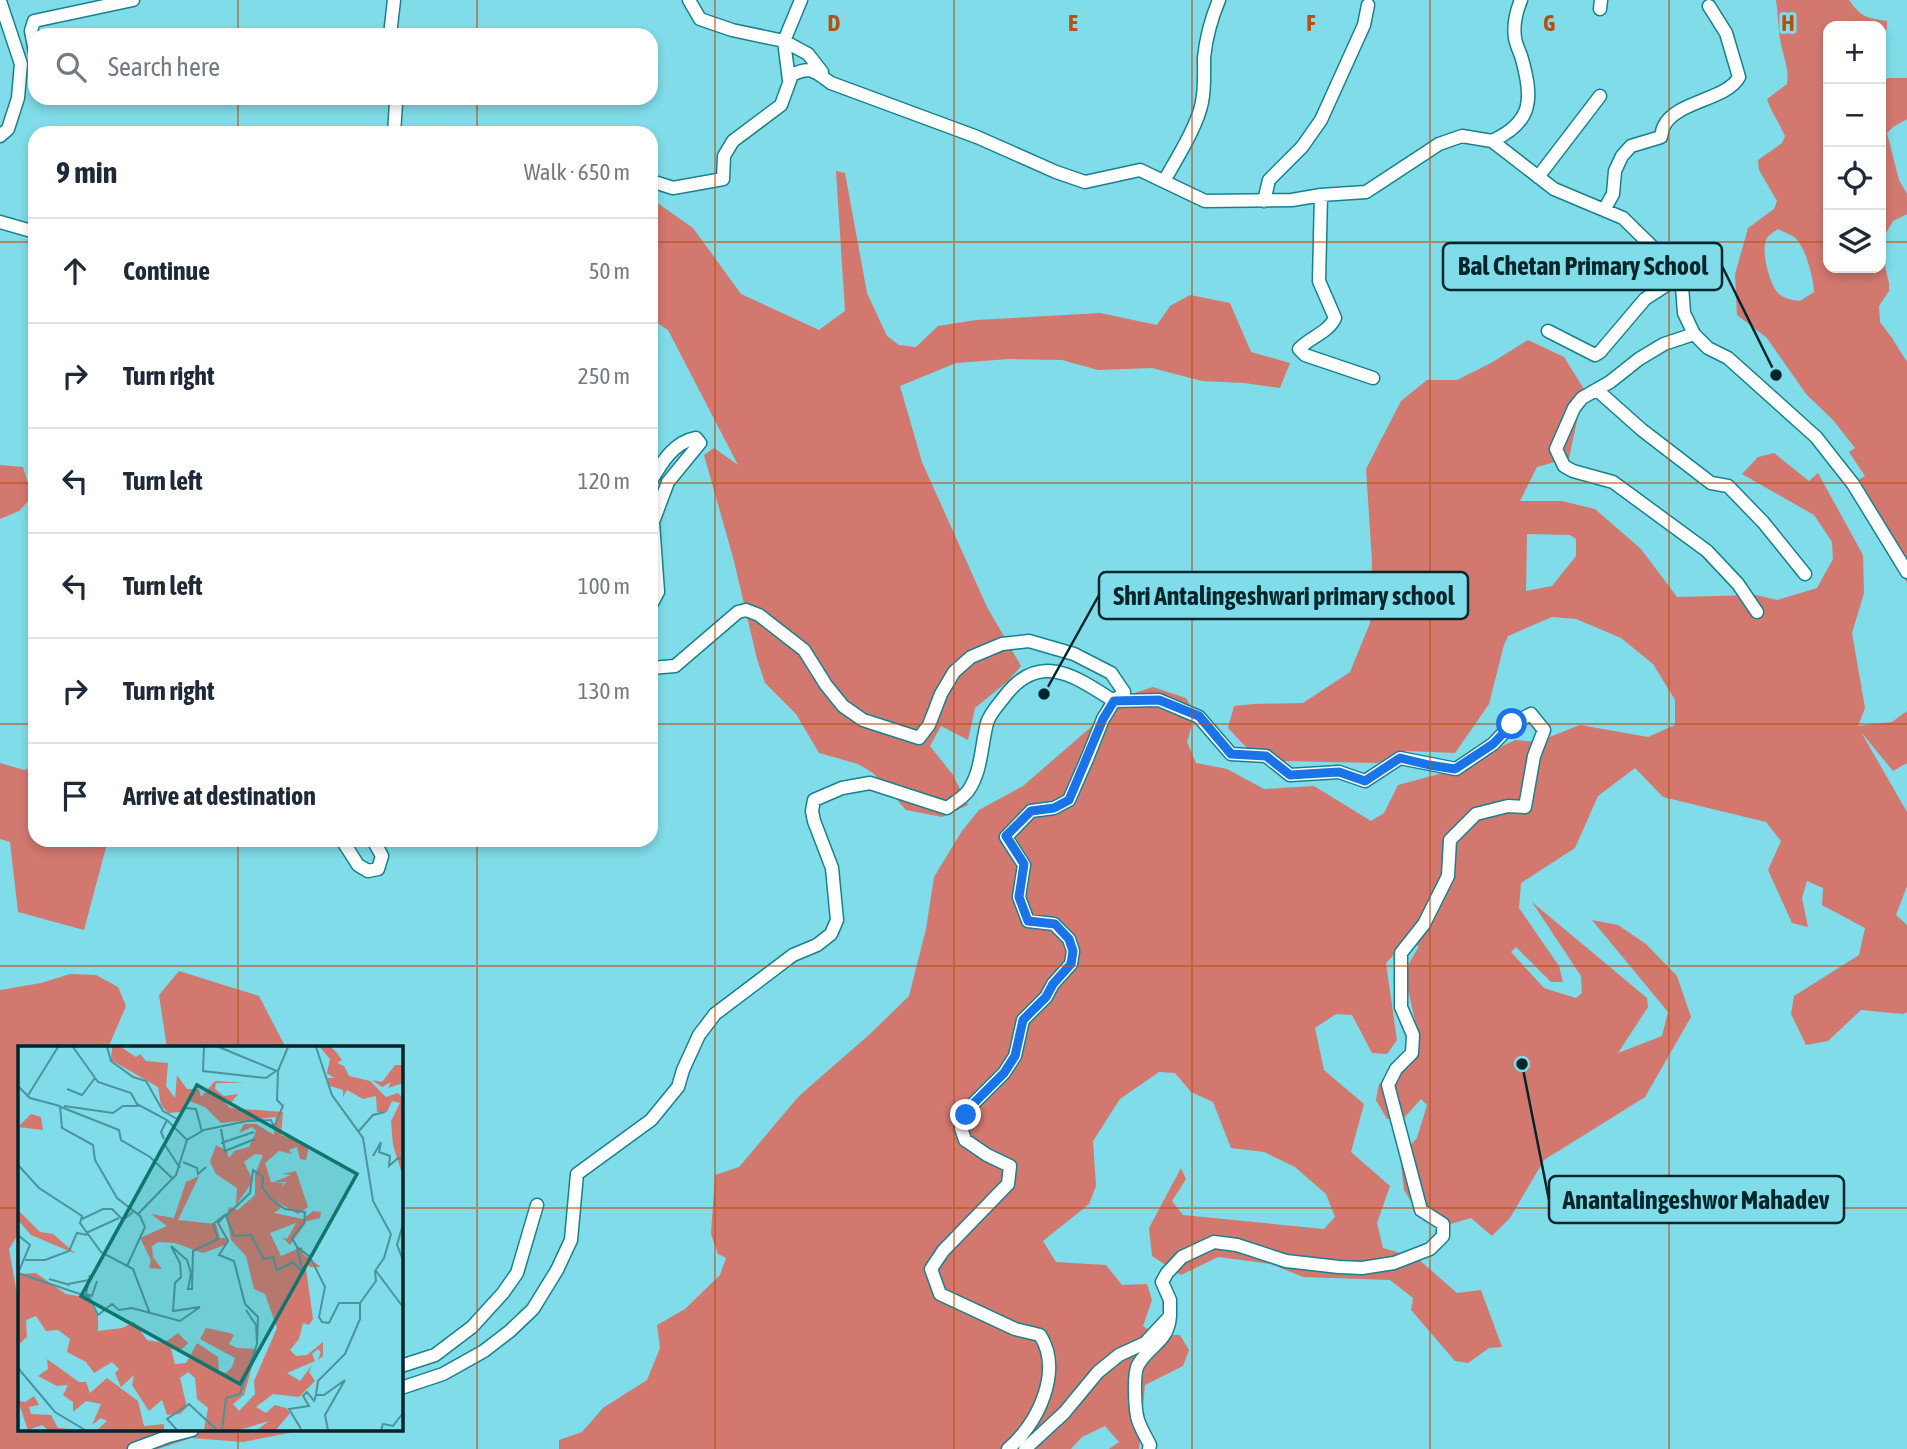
<!DOCTYPE html>
<html lang="en">
<head>
<meta charset="utf-8">
<style>
  :root { --surface:#fff; --page:#f6f6f7; --text:#1f2937; --muted:#747a83; --line:#e0e1e3 }
  body { margin:0; font-family:"Asap Condensed",sans-serif; background:var(--page); color:var(--text) }
  .controls { position:absolute; right:21px; top:21px; display:grid; overflow:hidden; border-radius:14px; box-shadow:0 4px 10px #0003 }
  .controls button { width:63px; height:63px; display:grid; place-items:center; padding:0; border:0; border-bottom:2px solid var(--line); background:var(--surface); color:var(--text); font:35px sans-serif }
  .stop { position:absolute; width:21px; height:21px; margin:-16px; border:5px solid #1a73e8; border-radius:50%; background:#fff }
  .stop.end { background:#1a73e8; border-color:#fff; box-shadow:0 2px 7px #0008 }
  .list { margin:0; padding:0; list-style:none }
  h2 { display:flex; justify-content:space-between; align-items:center; height:91px; margin:0; padding:0 28px; font-size:30px }
  h2 small { font-size:23px; font-weight:400; color:var(--muted) }
  .list li { display:grid; grid-template-columns:46px 1fr auto; gap:21px; align-items:center; box-sizing:border-box; height:105px; padding:0 28px; border-top:2px solid var(--line) }
  .list b { display:block; font-size:26px; white-space:nowrap }
  .list em { font-size:23px; font-style:normal; color:var(--muted) }
  .icon { flex:none; width:38px; height:38px; fill:none; stroke:currentColor; stroke-width:2; stroke-linecap:round; stroke-linejoin:round }
  .map { position:relative; flex:none; width:1907px; height:1449px; overflow:hidden }
  .search { position:absolute; background:var(--surface); box-shadow:0 4px 10px #0003; left:28px; top:28px; width:630px; height:77px; display:flex; align-items:center; gap:18px; box-sizing:border-box; padding:0 24px; border-radius:21px; color:var(--muted); font-size:26px }
  .panel { position:absolute; background:var(--surface); box-shadow:0 4px 10px #0003; left:28px; top:126px; width:630px; height:721px; border-radius:21px }
  .map>svg:first-child { display:block }
  .forest { fill:#d2786f; fill-rule:evenodd }
  .lines { fill:none; stroke-linecap:round; stroke-linejoin:round }
  .minor-casing { stroke:#17828e; stroke-width:15 }
  .minor { stroke:#fff; stroke-width:12 }
  .route { stroke:#1a73e8; stroke-width:9 }
  .grid { fill:none; stroke:#ba4f12; stroke-width:2; stroke-opacity:0.55 }
  .inset-road { fill:none; stroke:#4c939c; stroke-width:2 }
  .view { fill:#0f766e; fill-opacity:0.15; stroke:#0f766e; stroke-width:3.5 }
  .inset-edge { fill:none; stroke:#00262b; stroke-width:3.5 }
  .grid-label { font-size:23px; text-anchor:middle; font-weight:bold; fill:#ba4f12; stroke:#7fdce8; stroke-width:6; stroke-linejoin:round; paint-order:stroke }
  .leader { fill:none; stroke:#00262b; stroke-width:2.5 }
  .callout-dot { fill:#00262b; stroke:#7fdce8; stroke-width:2.5 }
  .callout { fill:#7fdce8; stroke:#00262b; stroke-width:2.5 }
  .callout-label { font-size:26px; text-anchor:middle; font-weight:bold; fill:#00262b }
</style>
</head>
<body>
<div class="map">
<svg width="1907" height="1449" viewBox="0 0 1907 1449">
  <rect width="100%" height="100%" fill="#7fdce8"/>
  <path class="forest" d="M1776,0H1849C1862,18 1867,18 1887,21V29L1881,33V26H1828V268H1881V250L1889,283V291L1879,306L1880,322L1892,338L1907,362V583L1849,486L1865,476L1849,452L1855,448L1833,420L1806,394L1767,338L1737,315L1735,274L1748,228L1774,209L1777,201L1759,170L1758,160L1782,143L1785,136C1780,124 1771,112 1767,99L1787,84C1790,69 1782,54 1780,39C1778,26 1778,13 1776,0ZM1778,229C1783,232 1790,234 1794,237C1805,244 1814,280 1814,292L1800,301C1792,300 1785,299 1779,294C1770,286 1761,252 1766,240C1768,235 1774,232 1778,229Z
    M1890,78H1907V119L1893,127L1887,133L1899,180L1907,194V214L1893,221L1881,242V80Z
    M836,171L845,173L867,293L887,336L899,345L916,347L938,326L976,320L1100,313L1157,325L1170,306L1190,295L1230,303L1251,352L1290,363L1280,388L1244,383L1202,381L1152,368L1098,370L1062,360L1009,359L956,363L900,386L922,462L987,607L1021,666L1008,681L975,708L968,740L941,726L930,746L953,775L968,805L942,817L906,810L873,773L858,764L819,753L796,714L765,683L757,659L734,561L704,455L714,448L738,465L668,330L651,319V201L656,202L693,228L741,294L819,330L845,311Z
    M1528,340L1564,357L1584,389L1569,458L1537,467L1520,501H1562L1595,509L1641,549L1677,597L1756,595L1777,600L1817,588L1833,559L1832,542L1814,515L1742,474L1758,457L1774,453L1809,481L1818,473L1863,555L1864,593L1852,633L1865,708L1858,726L1892,722L1907,711V763L1893,771L1861,732L1907,812V886L1896,915L1907,925V1012L1903,1014L1861,1010L1828,1041L1806,1045L1791,1014L1794,996L1859,955L1865,928L1822,905L1823,888L1807,881L1802,898L1808,927L1792,923L1768,870L1781,841L1766,822L1663,797L1635,768L1598,796L1575,848L1521,883L1519,908L1559,966L1563,982H1551L1516,947L1511,952L1544,988L1576,998L1582,993L1581,976L1532,902L1647,998L1648,1007L1618,1053L1662,1036L1668,1012L1592,920L1618,925L1646,944L1677,976L1691,1017L1645,1097L1544,1160L1510,1218L1492,1236L1471,1218L1447,1225L1417,1211L1404,1190L1400,1156L1417,1138L1427,1105L1421,1099L1404,1118L1387,1119L1376,1100L1379,1084L1411,1058L1415,1021L1404,972L1419,946L1404,944L1386,963L1397,1040L1387,1054L1372,1053L1352,1015L1336,1014L1315,1028L1324,1070L1364,1104L1351,1152L1390,1186L1377,1223L1383,1248L1417,1258L1457,1293L1481,1290L1502,1347L1489,1348L1468,1363L1455,1361L1411,1310L1413,1298L1390,1280L1303,1277L1271,1264L1218,1257L1181,1275L1152,1256L1149,1228L1181,1168L1186,1179L1172,1201L1183,1215L1324,1229L1335,1217L1326,1194L1295,1167L1264,1152L1231,1148L1213,1102L1191,1092L1175,1073L1159,1072L1120,1099L1093,1141L1096,1186L1089,1204L1043,1241L1056,1262L1106,1265L1122,1285L1147,1284L1152,1300L1143,1326L1156,1335H1180L1189,1350L1183,1366L1145,1385L1139,1449H1109L1119,1442L1105,1426L1082,1437L1071,1449H559V1440L582,1432L603,1408L647,1380L660,1348L657,1325L685,1309L720,1275L726,1258L718,1254L711,1234L715,1175L739,1167L799,1096L870,1034L909,996L926,929L934,877L962,831L979,810L1023,786L1128,695L1153,687L1186,698L1195,713L1187,742L1196,763L1227,769L1264,789L1314,786L1371,821L1384,813L1398,785L1454,770L1515,740L1537,742L1580,725L1648,737L1675,725V700L1653,664L1621,638L1576,619L1552,617L1508,636L1504,645L1489,704L1455,753L1407,751L1377,763L1282,761L1247,748L1228,728L1234,706L1253,704L1303,703L1350,672L1370,623L1372,561L1366,469L1401,401L1427,380H1457L1491,363ZM1527,534L1570,535L1576,539V556L1552,586L1526,591Z
    M0,465L23,467L32,497L19,511L0,519Z
    M0,763L24,770L35,767V840H108L84,930L18,912L10,842L0,839Z
    M179,971L259,996L286,1048H167L159,995Z
    M70,974L96,975L118,987L126,1006L108,1048H19V1233L9,1249L19,1305V1430H304L243,1442L191,1438L158,1449H0V990L41,983Z"/>
  <g class="lines">
    <g class="minor-casing">
      <path id="minor" d="M689,0L700,19L732,30L784,41L808,54L822,72
        M0,1L21,64L18,98L8,129L0,136
        M1600,9L1601,0
        M390,35L394,0
        M35,52L31,31L34,21L133,0
        M789,80L784,41L801,0
        M394,133L396,103L394,98
        M1492,141C1533,122 1533,99 1522,59C1520,52 1516,45 1515,38C1513,24 1516,12 1521,0
        M1538,177L1600,96
        M651,181L673,188L723,179L724,156L733,141L781,105L792,75C811,65 815,72 831,83L977,137L1056,172L1085,182L1140,170L1205,201L1292,200L1321,195L1366,192L1439,144L1462,136L1492,141L1554,189L1623,218L1676,270L1682,286L1684,313L1694,334L1708,348L1728,358L1816,437L1853,484L1907,572
        M1164,181C1176,160 1198,125 1202,102C1205,87 1204,73 1204,58C1206,38 1211,19 1219,0
        M1321,195L1319,281L1335,318C1328,333 1310,337 1299,349L1305,355L1373,378
        M1264,201L1269,180L1302,147L1321,120L1364,25L1368,5
        M1604,210L1613,194L1615,171L1622,156L1631,146L1661,137C1662,133 1662,129 1664,126C1676,101 1727,100 1739,77L1726,33L1709,6
        M0,222L35,232
        M1548,331L1595,355L1600,352L1645,299L1679,277
        M1694,334L1664,344L1639,359L1610,382L1582,398L1574,408L1556,449L1564,466L1573,471L1613,482L1707,551L1738,584L1757,612
        M1597,390L1642,430L1711,483L1728,486L1763,522L1805,574
        M651,481C662,462 674,442 696,438L700,443L668,482L653,522L658,592L651,605
        M342,840L358,865L368,871L378,869L382,856L373,840
        M401,1366L435,1355L472,1327L503,1293L517,1273L537,1205
        M401,1388L443,1374L484,1351L510,1331L533,1309L557,1270L571,1240L577,1174L651,1120L678,1087L683,1070L699,1035L715,1014L793,955L817,945L831,934L837,920L832,868L814,821L812,811L814,800L842,788L870,783L947,808C953,803 963,798 968,791C982,771 981,746 987,723C990,713 999,704 1005,696C1040,650 1076,677 1114,701L1124,692L1111,673L1074,654L1029,641L1002,644L971,657L954,672L941,694L929,725L919,738L863,720L843,706L826,685L804,650L759,615L746,610L738,612L675,666L651,668
        M134,1449L169,1436L192,1430
        M1008,1449C1038,1424 1063,1371 1040,1335L1015,1329L940,1294L931,1269L943,1251L1008,1184L1010,1166L987,1155L965,1140L961,1128L966,1116L974,1103L1004,1073L1015,1056L1023,1020L1046,997L1053,984L1071,964L1073,951L1069,939L1054,924L1028,921L1019,897L1024,865L1006,837L1031,811L1054,808L1069,800L1087,759L1103,719L1114,701L1159,700L1199,717L1231,754L1266,756L1290,775L1339,772L1365,781L1400,758L1456,769L1493,744L1512,724L1531,714L1544,730L1534,756L1525,807L1508,806L1476,814L1450,840L1448,876L1424,924L1401,953V1007L1413,1035L1412,1053L1396,1069L1388,1085L1421,1210L1443,1224V1236L1430,1249L1394,1263L1362,1268L1339,1267L1286,1261L1237,1245L1214,1242L1182,1257L1167,1273L1162,1282L1170,1300V1316
        M1025,1449L1064,1413L1098,1372L1119,1355L1145,1343L1170,1316C1168,1343 1149,1345 1138,1365C1133,1374 1135,1411 1138,1420C1141,1429 1146,1437 1150,1445L1149,1449"/>
    </g>
    <use href="#minor" class="minor"/>
  </g>
  <g class="lines">
    <path class="route" d="M966,1115L974,1103L1004,1073L1015,1056L1023,1020L1046,997L1053,984L1071,964L1073,951L1069,939L1055,924L1028,921L1019,897L1024,864L1006,836L1031,811L1054,808L1069,800L1103,719L1114,701L1159,700L1199,716L1231,754L1266,756L1290,775L1339,772L1365,781L1400,758L1429,765L1455,769L1493,744L1512,724"/>
  </g>
  <path class="grid" d="M238,0V35M477,0V35M715,0V1449M954,0V1449M1192,0V1449M1430,0V1449M1669,0V1449M238,98V133M477,98V133M0,242H35M651,242H1828M1881,242H1907M0,483H35M651,483H1907M0,724H35M651,724H1907M238,840V1048M477,840V1449M0,966H1907M0,1208H19M401,1208H1907M238,1430V1449"/>
  <g transform="translate(18 1046)">
    <rect width="385" height="385" fill="#7fdce8"/>
    <path d="M94,1H103L118,11L122,8L128,15L150,17L148,40L157,52L159,29L169,43H181L183,51L197,35L227,37H198L197,43L206,50L220,48L213,57L203,52L212,62L265,66L263,89L291,100L288,114L282,113L279,101L271,104L274,108L261,105L247,117L253,136L266,137L263,141L269,136H256L273,129L264,128L278,125L290,161L280,168L256,154L264,161L256,167L285,173L295,165L303,166L302,172L289,175L272,199L264,191L269,193L278,177L252,187L263,210L284,201L285,208L303,221H292L287,215L295,273L291,279L285,277L281,293L272,304L278,310L289,309L305,296V310L300,314L303,306L300,303L294,308L297,315L269,327L282,335L294,319L291,326L297,335L281,351L255,348L238,361L248,367L257,359L268,362L272,367L258,384H239L251,375L221,384H186L190,362L179,353L177,332L170,326L162,332L169,361L162,368L149,369L144,354L131,365L114,339L116,329L103,341L97,327L101,323L94,316L76,327L68,316L49,306L52,293L40,284L28,285L18,270L8,274L9,291L0,299V228L18,227L48,248L70,252L80,271V285L104,282L116,276L129,294L146,297L160,287L170,297L164,303H153L157,318L168,317L179,297L200,311L201,325L208,327L214,321L217,312L182,293L188,282L212,287L216,289L211,298L219,302L239,303L226,349L215,358L221,365L237,348L236,335L259,282L247,248L236,243L228,210L213,194L208,168L212,161L220,164L237,149V128L245,109L237,108L226,116L235,135L218,159L219,142L198,128L192,116L198,99L209,105L211,112L216,105L231,101L238,85L234,81L221,87L226,78H238L256,89L258,71L203,77L187,61L169,54L163,66L150,67L143,59L140,41L93,14ZM302,1H313L319,7L324,14L319,17L326,20L331,30L352,35L368,51L380,47L385,52V131L375,99L373,75L382,57L374,55L369,66H359L358,50L345,53L329,44L325,51V44L312,40L309,32H316L309,27L312,13ZM377,19H385V37L370,42L373,36L364,41L354,34L364,36ZM13,68L23,71L25,84L0,81ZM181,130L160,174L198,178L202,192H211L207,199L185,207L157,197L140,196L134,200L135,211L144,223L131,222L133,214L122,192L149,180L133,168L156,172L168,136ZM0,164L22,186L35,188L58,208L13,189L0,174ZM29,313L61,336H68L72,347L89,332L120,355L126,380L146,378V384H79L89,375L83,372L74,379L83,358L68,355L55,366V356L45,349L50,339L39,340L20,330L30,323ZM16,350L21,359L11,361L13,368L33,369L40,382H54L30,384L24,379L10,384L0,355L7,356Z" fill="#d2786f"/>
    <path class="inset-road" d="M55,1L80,36L113,47L119,58L149,74L169,94M89,1L93,15L115,31L128,35L145,65L161,74M186,1L185,25L248,32L258,25M201,1L259,25M298,1L314,49L345,92L355,155L373,188L366,212L357,225L358,235L342,257V273L327,308L300,335L298,349H306L327,334L307,369L310,384M260,25L270,1M0,40L12,52L42,60L44,82L75,99L77,114L99,152L122,170L127,181L109,220M49,43L64,49L77,32M9,51L40,1M46,60L95,67L105,60H121M43,61L101,84L103,94L132,111L154,132M168,62L178,63L184,86M203,83L207,105L237,93M340,86L355,69L367,66M146,93L143,86L149,74M203,97L236,86M147,99L162,122M355,110L363,96L361,106L372,110L371,120L380,112L385,114M165,116L179,122L180,128L188,121M0,119L21,142L64,170L62,177L83,206L115,223L132,268M120,168L158,129L169,94L186,84L229,75L253,74L256,81L265,60L259,54L260,25M64,173L85,163H94L105,174L115,166M385,178L379,199L385,214M68,187L101,172M0,189L12,199L0,227M279,201L274,192L286,177L287,166L267,163L253,153L244,141L245,131L235,124L232,147L208,170L216,190L233,189L246,213L255,211L259,224L275,216L285,227L279,201L292,211L307,241L301,271L304,276L311,277L321,257H342M7,214H27L51,205L59,187L69,189M358,225L385,261M0,227L71,251L80,269L94,258L101,264L114,262L162,275L182,261L155,265L157,237L163,231L162,217L153,200L169,214L173,227L170,243H174L175,205L200,193L195,178L208,168L200,177L210,195L201,209L216,215L227,258L240,271L239,298L238,279L228,264M72,229L68,248L74,250L79,235M31,233L52,239M50,238L71,234M0,322L37,366L67,384M283,383L271,363L291,360L285,350L289,346L296,355L298,349M159,384L149,373L171,358L199,384M204,384L208,352L222,348L239,298M363,384L365,378L375,380L385,367"/>
    <path class="view" d="M179,39L339,128L222,338L63,250Z"/>
    <rect width="385" height="385" class="inset-edge"/>
  </g>
  <g class="grid-label">
    <text x="834" y="31">D</text>
    <text x="1073" y="31">E</text>
    <text x="1311" y="31">F</text>
    <text x="1549" y="31">G</text>
    <text x="1788" y="31">H</text>
  </g>
  <path class="leader" d="M1776 375L1722 266M1044 694L1099 595M1522 1064L1549 1200"/>
  <g class="callout-dot">
    <circle cx="1776" cy="375" r="7"/>
    <circle cx="1044" cy="694" r="7"/>
    <circle cx="1522" cy="1064" r="7"/>
  </g>
  <g class="callout">
    <rect x="1443" y="243" width="279" height="47" rx="7"/>
    <rect x="1099" y="572" width="369" height="47" rx="7"/>
    <rect x="1549" y="1176" width="295" height="47" rx="7"/>
  </g>
  <g class="callout-label">
    <text x="1583" y="275">Bal Chetan Primary School</text>
    <text x="1284" y="605">Shri Antalingeshwari primary school</text>
    <text x="1696" y="1209">Anantalingeshwor Mahadev</text>
  </g>
</svg>
<div class="controls">
<button>+</button>
<button>−</button>
<button><svg class="icon" aria-label="locate" viewBox="0 0 24 24"><circle cx="12" cy="12" r="6"/><path d="M12 2v4M12 18v4M2 12h4M18 12h4"/></svg></button>
<button><svg class="icon" aria-label="layers" viewBox="0 0 24 24"><path d="M12 4l9 5-9 5-9-5zM3 14l9 5 9-5"/></svg></button>
</div>
<div class="stop" style="left:1512px;top:724px"></div>
<div class="stop end" style="left:966px;top:1115px"></div>
<div class="search"><svg class="icon" aria-label="search" viewBox="0 0 24 24"><circle cx="10" cy="10" r="6"/><path d="M15 15l6 6"/></svg>Search here</div>
<section class="panel">
<h2>9 min<small>Walk · 650 m</small></h2>
<ul class="list">
<li><svg class="icon" aria-label="ahead" viewBox="0 0 24 24"><path d="M12 20V5M6 11l6-6 6 6"/></svg><div><b>Continue</b></div><em>50 m</em></li>
<li><svg class="icon" aria-label="right" viewBox="0 0 24 24"><path d="M7 20v-9h11M14 6l5 5-5 5"/></svg><div><b>Turn right</b></div><em>250 m</em></li>
<li><svg class="icon" aria-label="left" viewBox="0 0 24 24"><path d="M17 20v-9H6M10 6l-5 5 5 5"/></svg><div><b>Turn left</b></div><em>120 m</em></li>
<li><svg class="icon" aria-label="left" viewBox="0 0 24 24"><path d="M17 20v-9H6M10 6l-5 5 5 5"/></svg><div><b>Turn left</b></div><em>100 m</em></li>
<li><svg class="icon" aria-label="right" viewBox="0 0 24 24"><path d="M7 20v-9h11M14 6l5 5-5 5"/></svg><div><b>Turn right</b></div><em>130 m</em></li>
<li><svg class="icon" aria-label="arrive" viewBox="0 0 24 24"><path d="M6 21V4h12l-3 4 3 4H6"/></svg><div><b>Arrive at destination</b></div></li>
</ul>
</section>
</div>
</body>
</html>
